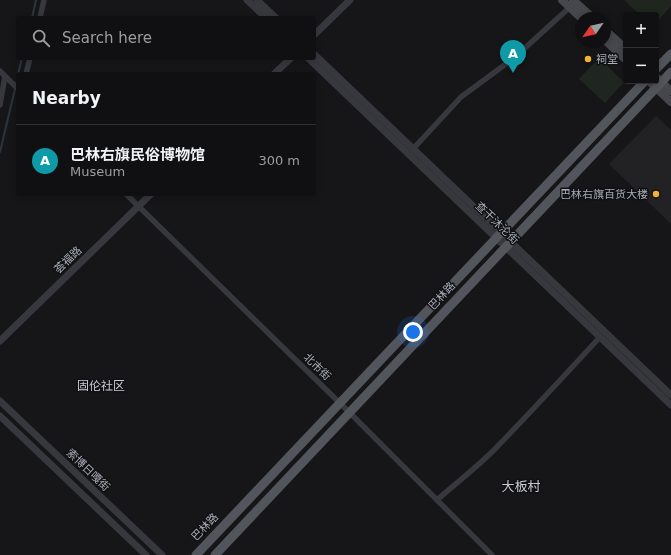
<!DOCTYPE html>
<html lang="en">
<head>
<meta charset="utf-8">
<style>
  :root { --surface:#101012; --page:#19191b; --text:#f1f3f6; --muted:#9c9d9f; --line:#303032; --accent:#ea580c }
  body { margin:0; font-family:"DejaVu Sans","Noto Sans SC",sans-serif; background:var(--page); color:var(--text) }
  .controls { position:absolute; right:12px; top:12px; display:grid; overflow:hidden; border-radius:4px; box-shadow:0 2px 6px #0003 }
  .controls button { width:36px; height:36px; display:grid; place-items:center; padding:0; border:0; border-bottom:1px solid var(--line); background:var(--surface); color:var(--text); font:20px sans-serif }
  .compass { position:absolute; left:575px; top:12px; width:36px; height:36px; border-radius:50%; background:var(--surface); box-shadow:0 2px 6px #0003; rotate:236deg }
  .you { position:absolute; left:413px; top:332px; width:14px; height:14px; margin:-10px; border:3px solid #fff; border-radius:50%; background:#1a73e8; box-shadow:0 0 0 6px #1a73e833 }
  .badge { display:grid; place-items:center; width:26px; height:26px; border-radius:50%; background:var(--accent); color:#fff; font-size:13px; font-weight:700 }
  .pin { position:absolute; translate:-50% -33px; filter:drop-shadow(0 1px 2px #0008) }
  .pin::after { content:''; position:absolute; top:21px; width:14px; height:12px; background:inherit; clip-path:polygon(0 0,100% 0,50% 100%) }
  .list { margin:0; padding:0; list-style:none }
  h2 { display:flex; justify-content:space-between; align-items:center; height:52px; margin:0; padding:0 16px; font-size:17px }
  h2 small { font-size:13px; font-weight:400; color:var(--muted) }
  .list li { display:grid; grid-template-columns:26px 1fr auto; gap:12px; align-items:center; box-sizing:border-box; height:72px; padding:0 16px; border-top:1px solid var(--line) }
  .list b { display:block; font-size:15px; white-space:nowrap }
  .list p { margin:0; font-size:13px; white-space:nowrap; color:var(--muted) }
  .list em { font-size:13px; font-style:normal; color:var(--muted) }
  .icon { flex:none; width:22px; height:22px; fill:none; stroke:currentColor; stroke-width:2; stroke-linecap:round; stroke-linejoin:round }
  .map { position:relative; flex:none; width:671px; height:555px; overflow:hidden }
  .search { position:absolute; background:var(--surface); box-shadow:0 2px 6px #0003; left:16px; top:16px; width:300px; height:44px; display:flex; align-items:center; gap:10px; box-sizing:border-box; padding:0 14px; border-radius:4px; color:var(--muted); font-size:15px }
  .panel { position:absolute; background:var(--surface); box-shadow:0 2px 6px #0003; left:16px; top:72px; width:300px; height:124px; border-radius:4px }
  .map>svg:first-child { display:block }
  .built { fill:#222225 }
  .green { fill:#1e261f }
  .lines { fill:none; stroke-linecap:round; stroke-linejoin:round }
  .stream { stroke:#2c353c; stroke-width:2 }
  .minor { stroke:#37383d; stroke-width:5.5 }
  .tertiary { stroke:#37383d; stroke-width:7 }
  .secondary { stroke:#45474d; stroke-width:8 }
  .primary { stroke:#53555c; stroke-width:9 }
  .poi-dot { fill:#f2b134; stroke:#111113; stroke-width:1.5 }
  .labels { text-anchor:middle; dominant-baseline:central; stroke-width:3; stroke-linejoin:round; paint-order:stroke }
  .poi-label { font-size:11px; fill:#a8adb8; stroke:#111113; text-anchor:start }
  .street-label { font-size:11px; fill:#a8adb8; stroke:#111113 }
  .neighbourhood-label { font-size:12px; fill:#c9ccd4; stroke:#111113 }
  .quarter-label { font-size:13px; fill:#c9ccd4; stroke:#111113 }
</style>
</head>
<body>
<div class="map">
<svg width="671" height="555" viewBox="0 0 671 555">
  <rect width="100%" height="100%" fill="#161618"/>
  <path class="built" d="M656,116L671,130V224L609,164Z"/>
  <path class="green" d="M624,0H671V6L656,23V15H640Z
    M599,58L624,82L605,103L579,79Z"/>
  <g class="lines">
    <path class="stream" d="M32,18L36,0
      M18,74L22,58
      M0,152L18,76"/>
    <path class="minor" d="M40,18L44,0
      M0,71L18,89
      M26,74L30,58
      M0,105L5,76
      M413,149L461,97L514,58L570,7
      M126,194L349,412L492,555
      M437,500C456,483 476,468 494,450C530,413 565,375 600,337"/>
    <path class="tertiary" d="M247,0L266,18
      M257,0L276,18
      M314,35L350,0
      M314,54L671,395
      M308,58L671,405
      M274,74L291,58
      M0,341L151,194
      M0,401L162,555
      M0,416L146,555"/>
    <path class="secondary" d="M562,0L581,18
      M573,0L593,18
      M605,30L626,49
      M605,40L626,60
      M656,77L671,91
      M649,81L671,102"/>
    <path class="primary" d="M656,69L671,54
      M196,555L645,81
      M215,555L671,72"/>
  </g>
  <g class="poi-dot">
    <circle cx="588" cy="59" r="4"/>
    <circle cx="656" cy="194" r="4"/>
  </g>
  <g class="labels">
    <g class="poi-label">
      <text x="596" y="59">祠堂</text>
      <text x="648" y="194" text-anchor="end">巴林右旗百货大楼</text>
    </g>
    <g class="street-label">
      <text transform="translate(497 223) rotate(44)">查干沐沦街</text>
      <text transform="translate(68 260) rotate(-44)">荟福路</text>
      <text transform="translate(442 296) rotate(-47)">巴林路</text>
      <text transform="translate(317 367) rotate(44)">北市街</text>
      <text transform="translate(88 470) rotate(44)">索博日嘎街</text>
      <text transform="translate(205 527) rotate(-46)">巴林路</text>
    </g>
    <g class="neighbourhood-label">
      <text x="101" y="386">固伦社区</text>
    </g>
    <g class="quarter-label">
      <text x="521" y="486">大板村</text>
    </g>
  </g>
</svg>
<div class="controls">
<button>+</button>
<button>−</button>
</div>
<svg class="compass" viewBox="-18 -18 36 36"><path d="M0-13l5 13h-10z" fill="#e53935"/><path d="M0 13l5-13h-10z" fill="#9c9d9f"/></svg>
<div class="you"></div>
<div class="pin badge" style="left:513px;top:73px;background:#0f9aa8">A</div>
<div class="search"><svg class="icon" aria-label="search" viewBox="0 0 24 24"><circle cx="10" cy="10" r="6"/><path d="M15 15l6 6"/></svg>Search here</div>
<section class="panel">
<h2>Nearby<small></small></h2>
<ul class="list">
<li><span class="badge" style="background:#0f9aa8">A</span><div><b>巴林右旗民俗博物馆</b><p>Museum</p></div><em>300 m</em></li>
</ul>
</section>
</div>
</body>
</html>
